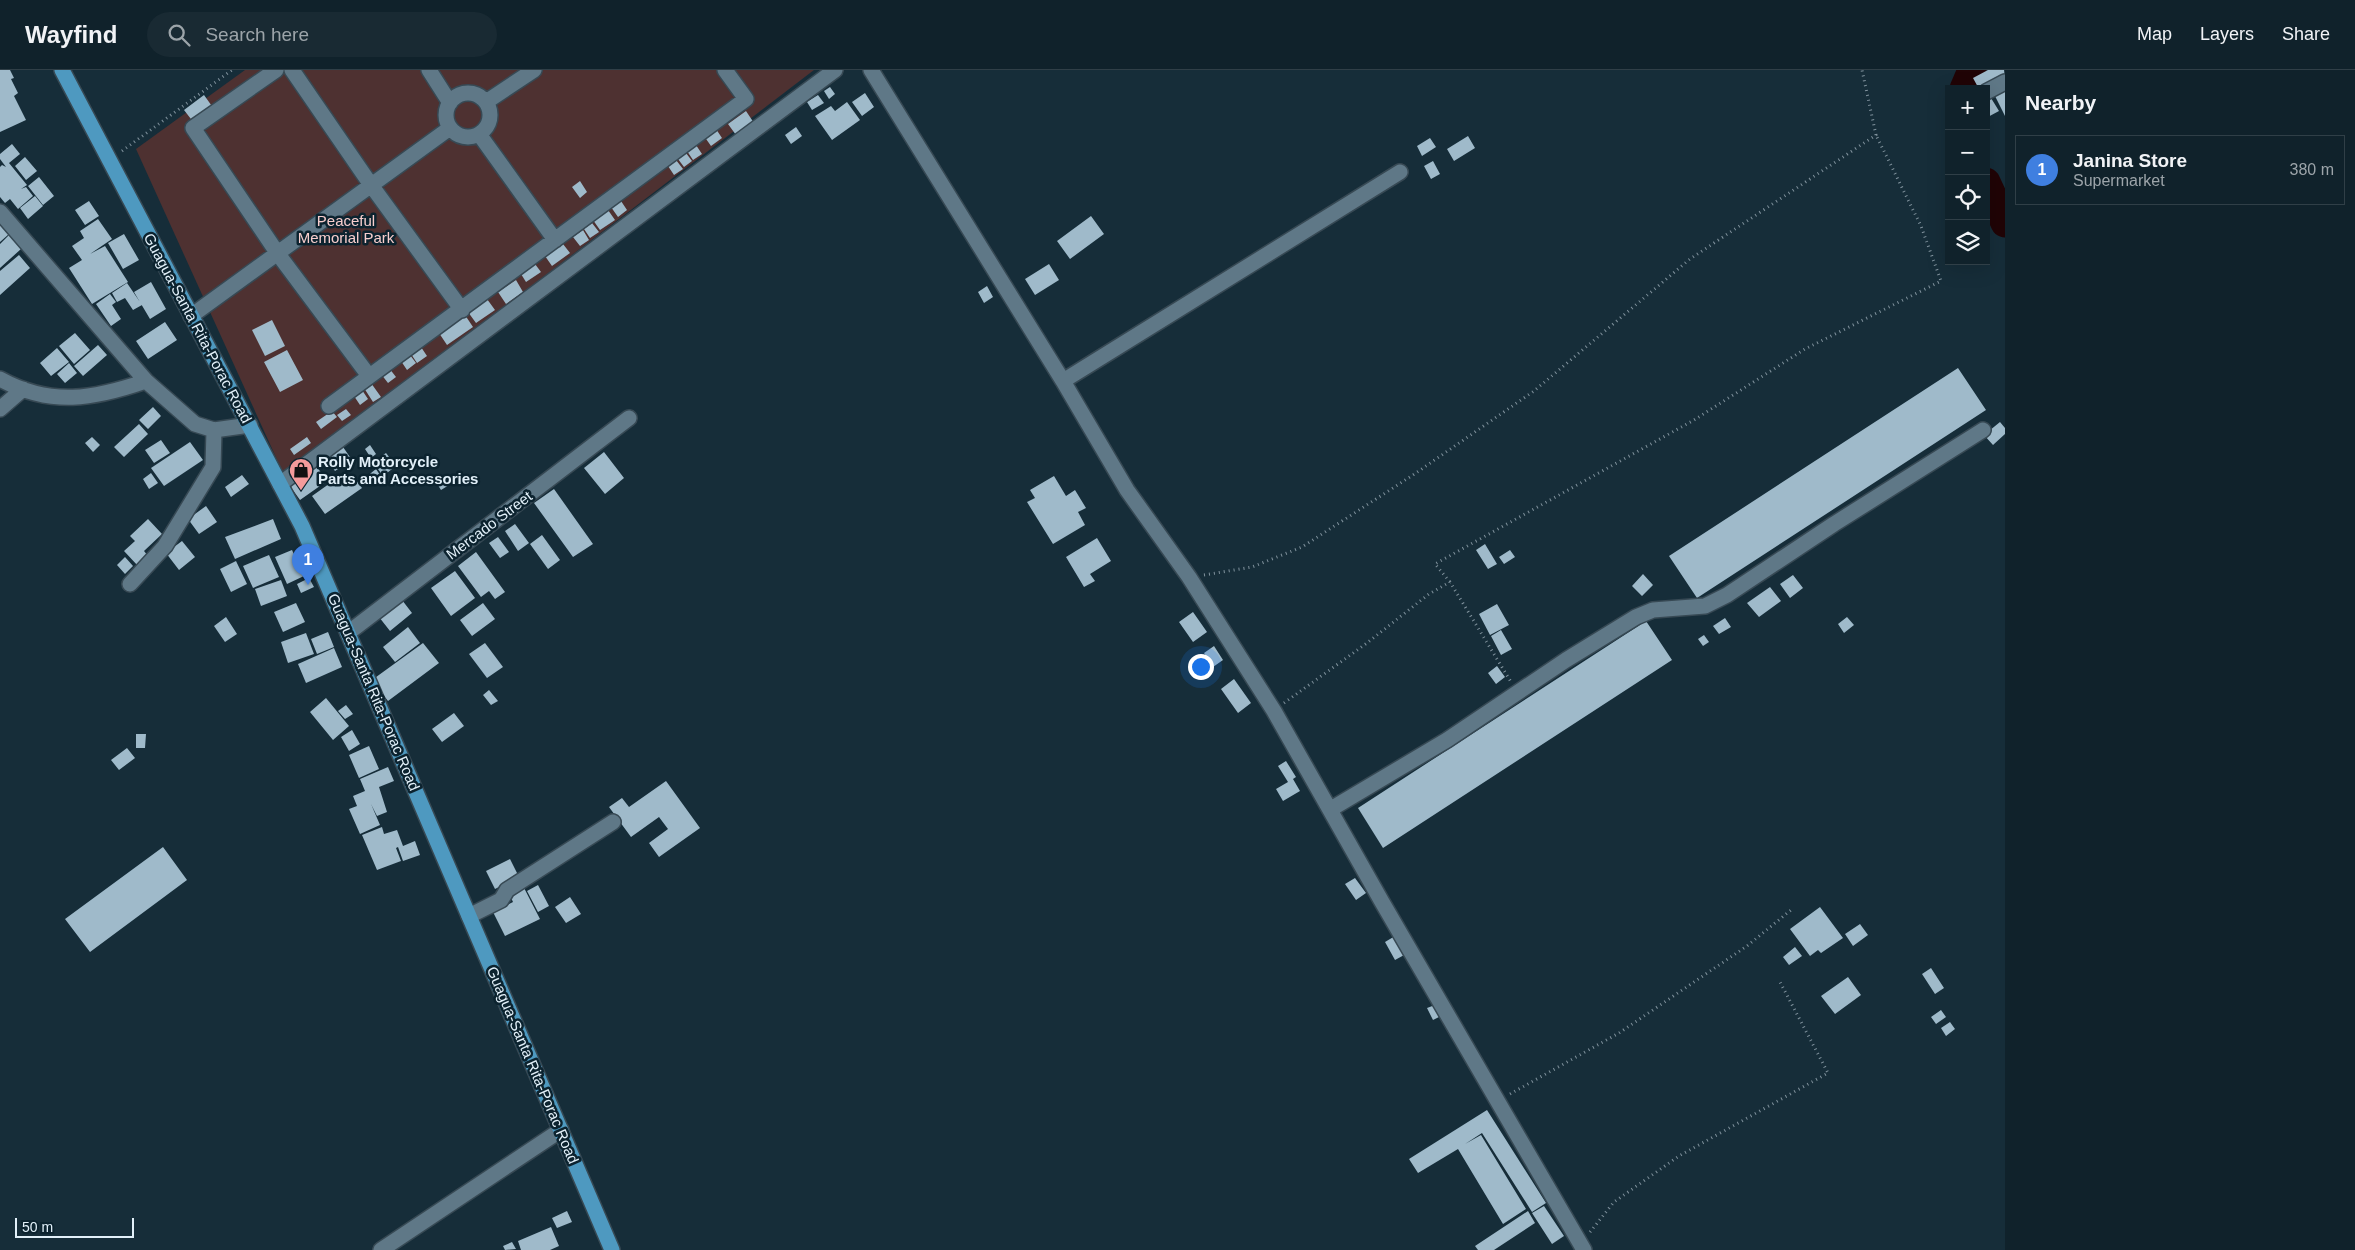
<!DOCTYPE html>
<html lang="en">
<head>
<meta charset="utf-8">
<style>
  :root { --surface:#10222b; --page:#192a33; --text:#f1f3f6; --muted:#9ca4a9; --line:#303f47; --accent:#8bbbb9 }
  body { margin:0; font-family:Arial,sans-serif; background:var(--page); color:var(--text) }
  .controls { position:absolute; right:15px; top:15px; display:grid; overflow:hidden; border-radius:0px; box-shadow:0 5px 20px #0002 }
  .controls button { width:45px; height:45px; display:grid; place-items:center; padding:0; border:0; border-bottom:1px solid var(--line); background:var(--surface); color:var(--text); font:25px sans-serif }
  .scale { position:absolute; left:15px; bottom:12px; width:119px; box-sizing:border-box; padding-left:5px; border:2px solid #e2f0f9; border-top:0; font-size:14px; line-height:18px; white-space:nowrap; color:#e2f0f9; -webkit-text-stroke:4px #0c232f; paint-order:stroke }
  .you { position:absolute; left:1200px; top:596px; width:18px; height:18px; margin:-12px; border:4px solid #fff; border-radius:50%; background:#1a73e8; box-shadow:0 0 0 8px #1a73e833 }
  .badge { display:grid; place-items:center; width:32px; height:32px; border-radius:50%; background:var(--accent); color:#fff; font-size:16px; font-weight:700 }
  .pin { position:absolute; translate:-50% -41px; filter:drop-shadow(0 1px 2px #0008) }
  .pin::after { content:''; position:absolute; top:26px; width:18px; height:15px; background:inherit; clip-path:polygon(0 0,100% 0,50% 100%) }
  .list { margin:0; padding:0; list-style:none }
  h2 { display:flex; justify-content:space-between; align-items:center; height:65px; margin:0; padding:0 20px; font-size:21px }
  h2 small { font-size:16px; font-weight:400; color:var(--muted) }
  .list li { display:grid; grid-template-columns:32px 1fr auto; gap:15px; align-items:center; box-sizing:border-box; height:70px; margin:0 10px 10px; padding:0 10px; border:1px solid var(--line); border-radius:0px }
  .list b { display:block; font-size:19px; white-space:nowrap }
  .list p { margin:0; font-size:16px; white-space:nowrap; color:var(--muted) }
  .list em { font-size:16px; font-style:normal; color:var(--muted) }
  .icon { flex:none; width:28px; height:28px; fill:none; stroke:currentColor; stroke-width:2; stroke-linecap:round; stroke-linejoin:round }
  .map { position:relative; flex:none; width:2005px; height:1180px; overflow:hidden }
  header { display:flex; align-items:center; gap:30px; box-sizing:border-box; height:70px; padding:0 25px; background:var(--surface); border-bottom:1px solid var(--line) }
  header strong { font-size:24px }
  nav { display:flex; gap:28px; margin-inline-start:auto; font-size:18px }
  .search { width:350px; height:45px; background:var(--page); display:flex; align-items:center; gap:12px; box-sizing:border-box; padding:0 18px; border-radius:28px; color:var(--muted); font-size:19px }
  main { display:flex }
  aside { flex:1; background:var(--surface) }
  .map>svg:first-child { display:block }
  .green { fill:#4e3131 }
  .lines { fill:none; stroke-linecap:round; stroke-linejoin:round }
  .river { stroke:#200406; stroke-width:29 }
  .building { fill:#9fbaca }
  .minor-casing { stroke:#374954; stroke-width:18 }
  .major-casing { stroke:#374954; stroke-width:18 }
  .path { stroke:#80929d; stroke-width:3; stroke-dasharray:1 4; stroke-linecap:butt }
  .minor { stroke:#5f7887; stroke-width:15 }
  .major { stroke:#4e99c0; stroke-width:15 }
  .labels { text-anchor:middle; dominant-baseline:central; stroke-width:5; stroke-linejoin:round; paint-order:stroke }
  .park-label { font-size:15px; fill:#f8cecd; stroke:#0c232f }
  .street-label { font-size:15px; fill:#e2f0f9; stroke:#0c232f }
  .poi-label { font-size:15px; font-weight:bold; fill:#e2f0f9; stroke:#0c232f; text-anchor:start }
</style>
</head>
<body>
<header>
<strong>Wayfind</strong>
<div class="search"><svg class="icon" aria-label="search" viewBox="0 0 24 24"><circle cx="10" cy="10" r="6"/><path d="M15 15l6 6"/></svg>Search here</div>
<nav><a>Map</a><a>Layers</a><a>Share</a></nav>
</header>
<main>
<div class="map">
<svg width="2005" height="1180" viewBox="0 0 2005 1180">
  <rect width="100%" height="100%" fill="#162d39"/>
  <path class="green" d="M245,0H814L284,405L136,79Z"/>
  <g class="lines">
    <path class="river" d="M1964,19L1972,0
      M1986,112L2005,153"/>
  </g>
  <path class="building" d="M0,0H10L14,8L11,9L18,23L14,26L26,50L0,62Z
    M1988,0H2004L2005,9L1986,19H1979L1973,8Z
    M2005,16V46L1993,22Z
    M830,17L835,24L829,29L824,21Z
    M865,23L874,37L862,46L852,32Z
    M204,25L214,39L194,53L184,40Z
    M818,25L824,33L812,40L807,32Z
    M1991,28L1999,41L1986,48V30Z
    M847,32L860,50L832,70L815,46L831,36L835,41Z
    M746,41L754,53L736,65L728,54Z
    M796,57L802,66L791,74L785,65Z
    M716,59L722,68L711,76L704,66Z
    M1468,66L1475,78L1454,91L1447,79Z
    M1430,68L1436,77L1422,86L1417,76Z
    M12,74L20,84L9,93L27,115L21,119L26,117L33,126L18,139L10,129L5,133L0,127V97L2,95L6,97L0,89V84Z
    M696,75L702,84L693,90L687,81Z
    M686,83L692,91L684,97L678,89Z
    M25,87L37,101L26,110L15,96Z
    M676,90L683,99L674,105L668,96Z
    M1433,91L1440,104L1431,109L1424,96Z
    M39,107L54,126L43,135L28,116Z
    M580,111L587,122L580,128L572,117Z
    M35,126L43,136L28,149L20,138Z
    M89,131L99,146L85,155L75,140Z
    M621,131L627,140L618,147L611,137Z
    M608,140L615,150L600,160L593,150Z
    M1091,146L1104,164L1070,189L1057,171Z
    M98,149L112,169L90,184L105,176L128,212L92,234L69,198L82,190L72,176L84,168L80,161Z
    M592,153L599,162L590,168L584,159Z
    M0,154L9,164L0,172Z
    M583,160L589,170L580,176L573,167Z
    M124,164L139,190L123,199L108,173Z
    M9,165L21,179L0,198V174Z
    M563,174L570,183L552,196L545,186Z
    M19,185L30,198L0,225V201Z
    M535,194L541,202L526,212L521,204Z
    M1049,194L1059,210L1035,225L1025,209Z
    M516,210L523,222L506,234L498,222Z
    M151,212L166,239L150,249L134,222Z
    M127,213L142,235L133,240L125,228L117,232L112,223Z
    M987,216L993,227L984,233L978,222Z
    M110,224L116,232L112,235L121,249L111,256L96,234Z
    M487,229L495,240L476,253L468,242Z
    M465,245L473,257L447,275L439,263Z
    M272,250L285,276L265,286L252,260Z
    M165,252L177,270L148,289L136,271Z
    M75,263L90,280L74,294L59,276Z
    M98,275L107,285L83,306L74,296Z
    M421,277L427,286L417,293L411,284Z
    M57,278L69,292L51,306L40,293Z
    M287,280L303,310L280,322L264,292Z
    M410,285L416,293L407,300L401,291Z
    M69,293L77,303L65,313L57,304Z
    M389,298L396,307L388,313L381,304Z
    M1958,298L1986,340L1697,528L1669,486Z
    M371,313L381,327L373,332L364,318Z
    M362,320L368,329L360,335L354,326Z
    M153,337L161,346L148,359L139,350Z
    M346,339L351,345L342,351L337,345Z
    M332,341L337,347L321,359L316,352Z
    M2000,352L2005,358V364L1993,375L1984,365Z
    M139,354L148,364L124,387L114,377Z
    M92,367L100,375L93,382L85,373Z
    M307,367L311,373L294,385L290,379Z
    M161,370L170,383L154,393L145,380Z
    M190,372L203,390L164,416L151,398Z
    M370,375L376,384L371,388L365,379Z
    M343,377L352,390L335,401L326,389Z
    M604,382L624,408L605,424L584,398Z
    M386,383L396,396L383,406L373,392Z
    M317,397L327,411L300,430L290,416Z
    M376,399L380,405L370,412L366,407Z
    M151,403L158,413L149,419L143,409Z
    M343,404L351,414L356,410L362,418L325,444L312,426Z
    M449,404L454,412L441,420L436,412Z
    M242,405L249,414L231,427L225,417Z
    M1054,406L1066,426L1075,420L1086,438L1078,442L1085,455L1053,474L1027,432L1035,428L1030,420Z
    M554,419L593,474L573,487L534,433Z
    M206,436L217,452L199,464L188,449Z
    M148,449L162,464L144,481L148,486L138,496L124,481L135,471L130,466Z
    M273,449L281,469L235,489L225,467Z
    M515,454L529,473L518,481L505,461Z
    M542,465L560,490L548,499L530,474Z
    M498,467L509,482L500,488L489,473Z
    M1097,468L1111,491L1090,504L1095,511L1084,517L1066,487Z
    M182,471L195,487L179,500L166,483Z
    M1485,474L1497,494L1488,499L1476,480Z
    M292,480L304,506L287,514L275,487Z
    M1510,480L1515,487L1504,494L1499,487Z
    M476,482L505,522L495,529L489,521L481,527L458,496Z
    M269,485L279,507L253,518L243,496Z
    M125,487L133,496L125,504L117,495Z
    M236,491L247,514L231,522L220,499Z
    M455,501L475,528L451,546L431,518Z
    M1643,504L1653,515L1642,526L1632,516Z
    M1793,505L1803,518L1790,528L1780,514Z
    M309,508L314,517L301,523L297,514Z
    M281,510L287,526L261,536L255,519Z
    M1770,517L1781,531L1759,547L1747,533Z
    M402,530L412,543L390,561L379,547Z
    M296,533L305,552L283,562L274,542Z
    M483,533L495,549L472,566L460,550Z
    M1497,534L1509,555L1490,565L1479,544Z
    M1193,542L1207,562L1193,572L1179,552Z
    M226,547L237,564L225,572L214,556Z
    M1847,547L1854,555L1844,563L1838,554Z
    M1725,548L1731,557L1719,564L1713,556Z
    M1646,551L1672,590L1383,778L1358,738Z
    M408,557L420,573L395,592L383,577Z
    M1501,560L1512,579L1501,585L1491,566Z
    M328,562L334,577L317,584L311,569Z
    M306,563L314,584L288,593L281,572Z
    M1704,565L1709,572L1703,576L1698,569Z
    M423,573L439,593L388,631L372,610Z
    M485,573L503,597L487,608L469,584Z
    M1214,576L1223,590L1213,597L1204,583Z
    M334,578L342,597L306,613L298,594Z
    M1497,596L1505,607L1496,614L1488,603Z
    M1234,609L1251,633L1238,643L1221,619Z
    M489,620L498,631L491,635L483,625Z
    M326,628L349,656L333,670L310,642Z
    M346,635L353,644L345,649L338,641Z
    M454,643L464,656L442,672L432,659Z
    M352,660L360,674L349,681L341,667Z
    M136,664H146L145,678H136Z
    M369,676L379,699L359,708L349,685Z
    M127,678L135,688L119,700L111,690Z
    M1286,691L1296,707L1293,709L1300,721L1283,731L1276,719L1288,712L1278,696Z
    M388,697L394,711L379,717L387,742L377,746L371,734L380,755L360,764L349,739L357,736L353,726L365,721L360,709Z
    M666,711L700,758L659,787L649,773L668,759L659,747L631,767L609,737L622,728L629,737Z
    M382,757L384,764L397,760L403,776L415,771L420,785L403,791L398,777L396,778L401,791L377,800L362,765Z
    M163,777L187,810L90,882L65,849Z
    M510,789L519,807L495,819L486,801Z
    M1355,808L1366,823L1356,830L1345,814Z
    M522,814L540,849L505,866L493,842L513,832L508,821Z
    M538,815L549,836L538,842L527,821Z
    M570,827L581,844L566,853L555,837Z
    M1820,837L1843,868L1821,883L1818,880L1810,886L1790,859Z
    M1860,854L1868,865L1853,876L1845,864Z
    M1395,866L1406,884L1395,890L1385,872Z
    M1795,877L1802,886L1789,895L1783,887Z
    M1931,898L1944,918L1935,924L1922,904Z
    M1848,907L1861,925L1835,944L1821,926Z
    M1435,935L1441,946L1433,950L1427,938Z
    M1941,940L1946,947L1936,954L1931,947Z
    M1950,952L1955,959L1946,966L1941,958Z
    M1487,1040L1546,1133L1532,1142L1482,1063L1465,1074L1481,1065L1526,1139L1503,1154L1458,1079L1418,1103L1409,1089Z
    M1544,1136L1564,1166L1552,1174L1532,1143Z
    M567,1141L572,1152L557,1158L552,1148Z
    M1528,1141L1535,1153L1494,1180H1478L1475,1176Z
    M551,1157L559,1176L550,1180H521L518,1171Z
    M512,1172L516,1179L505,1180L503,1176Z"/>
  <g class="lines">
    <g class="minor-casing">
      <path id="minor" d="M276,0L193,58L278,184L369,306
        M292,0L371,115L462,240
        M429,0L450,33
        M871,0L1063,311L1127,420L1189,507L1274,641L1382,832L1584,1180
        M1986,22L2005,12
        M446 45a22 22 0 1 1 44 0a22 22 0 1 1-44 0Z
        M486,32L534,0
        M479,64L555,170
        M0,142L146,311L195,354L214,360L250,355
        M191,246L450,58
        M0,309C51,337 94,329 146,311
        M1063,311L1400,102
        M329,336L746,29L725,0
        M0,339L23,319
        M280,414L835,0
        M130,514L165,476L213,397L214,360
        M348,563L629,348
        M1331,739L1447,670L1566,590L1636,547L1653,540L1705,536L1727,525L1834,454L1983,360
        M469,846L501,830L507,820L613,752
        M381,1180L561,1060"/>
    </g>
    <g class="major-casing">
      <path id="major" d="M62,0L302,456L612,1180"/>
    </g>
    <path class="path" d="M122,81L232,0
      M1204,505L1252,497L1302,477L1413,405L1534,321L1690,189L1876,65L1862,0
      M1450,512L1435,494L1694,350L1805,279L1941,211L1921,156L1876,65
      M1284,633L1367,573L1429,524L1450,512L1511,612
      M1510,1024L1619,963L1747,876L1791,840
      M1590,1162L1614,1132L1679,1086L1828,1003L1780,912"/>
    <use href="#minor" class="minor"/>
    <use href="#major" class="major"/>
  </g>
  <defs>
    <g id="shop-pin" transform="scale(1.25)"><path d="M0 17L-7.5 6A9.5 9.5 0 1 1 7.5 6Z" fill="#f59b9b" stroke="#0c232f"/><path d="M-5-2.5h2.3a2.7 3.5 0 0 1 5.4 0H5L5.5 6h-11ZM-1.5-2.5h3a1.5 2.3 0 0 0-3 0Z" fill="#111"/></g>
  </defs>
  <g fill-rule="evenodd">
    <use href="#shop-pin" x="301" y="400"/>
  </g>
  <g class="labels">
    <g class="park-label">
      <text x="346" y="150">Peaceful<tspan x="346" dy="17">Memorial Park</tspan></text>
    </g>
    <g class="street-label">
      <text transform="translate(198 258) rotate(62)">Guagua-Santa Rita-Porac Road</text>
      <text transform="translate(489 455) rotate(-37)">Mercado Street</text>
      <text transform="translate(374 622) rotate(67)">Guagua-Santa Rita-Porac Road</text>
      <text transform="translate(533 995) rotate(67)">Guagua-Santa Rita-Porac Road</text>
    </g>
    <g class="poi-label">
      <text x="318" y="391">Rolly Motorcycle<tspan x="318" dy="17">Parts and Accessories</tspan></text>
    </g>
  </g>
</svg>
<div class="controls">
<button>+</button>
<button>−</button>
<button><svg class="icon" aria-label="locate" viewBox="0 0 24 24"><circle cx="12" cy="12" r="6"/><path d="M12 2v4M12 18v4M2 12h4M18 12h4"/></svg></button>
<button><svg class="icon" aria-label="layers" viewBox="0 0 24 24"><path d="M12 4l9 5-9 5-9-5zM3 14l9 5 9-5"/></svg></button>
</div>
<div class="scale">50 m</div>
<div class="you"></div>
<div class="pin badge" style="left:308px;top:515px;background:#3f7fe0">1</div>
</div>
<aside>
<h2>Nearby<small></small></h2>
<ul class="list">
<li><span class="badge" style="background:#3f7fe0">1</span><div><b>Janina Store</b><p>Supermarket</p></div><em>380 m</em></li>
</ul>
</aside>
</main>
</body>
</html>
